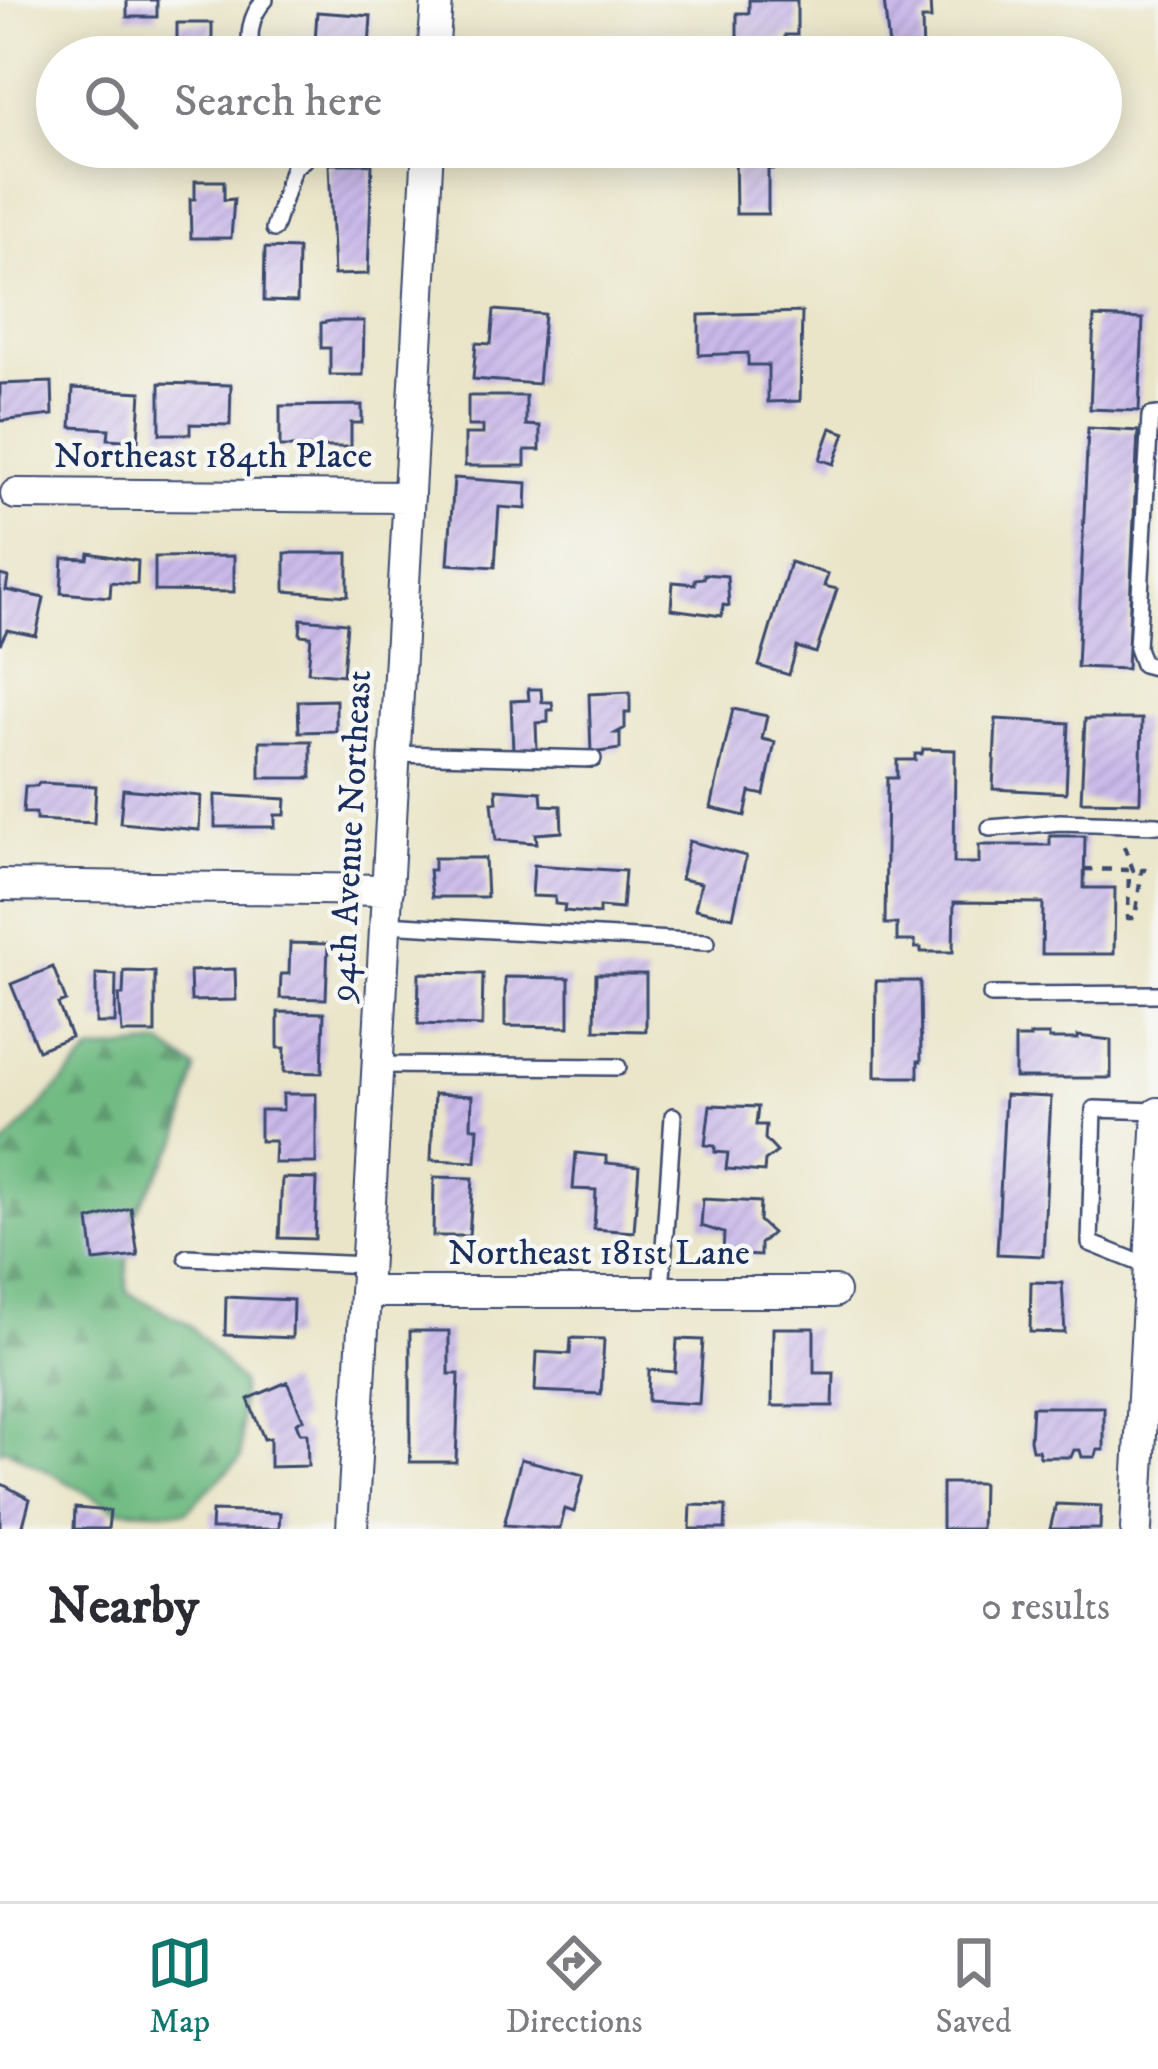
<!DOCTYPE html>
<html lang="en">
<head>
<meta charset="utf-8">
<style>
  :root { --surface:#fff; --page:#f7f7f7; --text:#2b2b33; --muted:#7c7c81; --line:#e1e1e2; --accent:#0f766e }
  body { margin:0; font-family:"IM FELL DW Pica",serif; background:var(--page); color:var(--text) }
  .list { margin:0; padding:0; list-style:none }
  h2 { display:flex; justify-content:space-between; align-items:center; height:156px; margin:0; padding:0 48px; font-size:51px }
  h2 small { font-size:39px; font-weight:400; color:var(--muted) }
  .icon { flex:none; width:66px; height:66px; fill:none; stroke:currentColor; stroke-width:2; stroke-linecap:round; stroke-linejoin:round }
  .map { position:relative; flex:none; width:1158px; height:1529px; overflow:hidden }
  .search { position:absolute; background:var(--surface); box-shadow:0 6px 30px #0003; left:36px; right:36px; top:36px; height:132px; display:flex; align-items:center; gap:30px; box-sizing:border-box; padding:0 42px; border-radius:66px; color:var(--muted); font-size:45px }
  .sheet { height:372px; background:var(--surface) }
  nav { display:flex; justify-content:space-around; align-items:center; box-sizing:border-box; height:168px; border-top:3px solid var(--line); background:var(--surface); font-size:33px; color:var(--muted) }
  nav a { display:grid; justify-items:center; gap:6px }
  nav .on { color:var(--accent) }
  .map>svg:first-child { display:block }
  .forest { fill:url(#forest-firs); stroke:#467671; stroke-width:3 }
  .building { fill:url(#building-hatch) }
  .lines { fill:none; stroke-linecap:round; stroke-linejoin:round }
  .lane-casing { stroke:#3a4a6e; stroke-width:20 }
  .street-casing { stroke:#3a4a6e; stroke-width:34 }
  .path { stroke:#3a4a6e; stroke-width:4.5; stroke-dasharray:9 9; stroke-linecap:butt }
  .lane { stroke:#fff; stroke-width:15 }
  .street { stroke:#fff; stroke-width:30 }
  .labels { text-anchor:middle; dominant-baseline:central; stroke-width:9; stroke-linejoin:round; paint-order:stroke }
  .street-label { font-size:36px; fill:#1b2f5e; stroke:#f6f6f2 }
</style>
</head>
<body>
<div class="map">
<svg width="1158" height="1529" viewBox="0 0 1158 1529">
  <defs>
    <pattern id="forest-firs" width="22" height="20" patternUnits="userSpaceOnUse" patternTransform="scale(3)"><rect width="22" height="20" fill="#72bc84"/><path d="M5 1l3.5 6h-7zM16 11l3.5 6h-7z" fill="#5d996f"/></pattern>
    <pattern id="building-hatch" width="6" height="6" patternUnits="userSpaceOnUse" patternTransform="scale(3)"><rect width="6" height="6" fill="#cab9ea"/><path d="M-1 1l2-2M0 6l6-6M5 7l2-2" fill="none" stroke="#ad9fcb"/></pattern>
  </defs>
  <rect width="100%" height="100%" fill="#f6f6f2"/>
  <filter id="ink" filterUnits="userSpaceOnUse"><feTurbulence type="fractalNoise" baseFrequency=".00833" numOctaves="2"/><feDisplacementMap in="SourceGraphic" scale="24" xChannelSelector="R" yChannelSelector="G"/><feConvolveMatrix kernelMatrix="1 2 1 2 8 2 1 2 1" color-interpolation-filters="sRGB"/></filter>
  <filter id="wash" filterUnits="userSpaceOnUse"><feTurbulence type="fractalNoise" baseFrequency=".004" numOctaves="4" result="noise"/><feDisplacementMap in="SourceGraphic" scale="48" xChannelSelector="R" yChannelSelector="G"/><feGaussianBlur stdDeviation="2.7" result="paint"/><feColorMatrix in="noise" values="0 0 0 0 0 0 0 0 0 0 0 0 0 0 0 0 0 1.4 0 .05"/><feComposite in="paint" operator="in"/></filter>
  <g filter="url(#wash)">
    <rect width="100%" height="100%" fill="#eae5c8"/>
    <path class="forest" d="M162,1044L196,1069L179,1140L127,1226V1292L190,1325L241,1383V1458L185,1512L118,1510L5,1448L0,1451V1150L91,1052Z"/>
    <g id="blocks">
      <path class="building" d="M127,0H157V17H127Z
        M749,0H797V35H785V40H737V13H749Z
        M884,0H930L931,19H922L923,57H890Z
        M317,12L371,16L369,48L354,47L353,57H314Z
        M177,23H212V57H177Z
        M775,148V169H768V214H736L735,149Z
        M329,164H372L368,274L334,275Z
        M195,181H224V200L234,199L231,238H191L190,199H195Z
        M265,248L298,249L297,302L264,301Z
        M494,310L544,314L538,384L473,379L476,343L491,344Z
        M802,312L800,401L768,402V365H748V353L699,355V315Z
        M1094,317L1143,319L1139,411L1090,409Z
        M331,321H364L363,375H330V348H321V323Z
        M52,382L53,415L0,421V384Z
        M160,383L231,385L230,425L190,424V434H160Z
        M73,388L141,392L138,441L108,439L109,429L71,427Z
        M468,396H526V425L540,426V450H525V466H465V434H483V426H468Z
        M362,405V423H351V447H280V406Z
        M831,428L845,433L834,464L820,459Z
        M1088,428L1138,431L1127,669L1077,667Z
        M454,478L527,483L526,509L499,507L495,567L448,564Z
        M89,553L138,561L137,584L111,582L110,597L61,593L63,558L88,559Z
        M285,553H348V596L285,591Z
        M234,556V592L155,591V557Z
        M790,562L828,574L824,586L837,589L816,653L797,647L789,675L759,666Z
        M704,574L727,576L729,606L723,605L722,616L671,609L673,582L695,584V579L704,578Z
        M0,575L8,577L6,590L44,598L36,636L7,630L0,644Z
        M301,619L347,623L343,675L308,672L311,636L300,635Z
        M528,689H541L542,702H552L553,710H548V722L536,723L537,749L513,751L511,701L529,700Z
        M630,692V713H625V728L616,733H620V749L591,753L589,694Z
        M336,700V731L299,732L298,701Z
        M733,709L767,716L762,739L775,742L764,795L750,792L745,816L711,808Z
        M996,719L1069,723L1066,793L993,789Z
        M1085,719H1142L1140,802L1081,801Z
        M260,741H311V778H260Z
        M923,749L955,750L954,863H979V845H1050V836H1085L1084,888H1115L1114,954H1042L1043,903L954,902L953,952H921V948H915V941H897V924H885L887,778H897V760H915V754H922Z
        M39,783L96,786L94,823L36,820V813H23L25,786H37Z
        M123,789L201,796L199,830L120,823Z
        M496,789L541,792L542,805L561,806L562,832L536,834L537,843L496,840L492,802H497Z
        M215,795L286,799L285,815H275V827H215Z
        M689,841L746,856L733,917L695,909L701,883L681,879Z
        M434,858H485L487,897H432L429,870H434Z
        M534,865L625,871L622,909L599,907V914L564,911L565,905L555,904V897L532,896Z
        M290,943L328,944L326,999L280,998L281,974H289Z
        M53,967L66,1001L58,1004L71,1037L38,1050L11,984Z
        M235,969L236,1000L191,1001L190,971Z
        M124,971L155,972V1033H122L119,995H123Z
        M419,973L483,974L482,1026L418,1024Z
        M96,974L116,975L115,1023H96Z
        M596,974H646V1031L595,1030Z
        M505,977L569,978V1027L505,1026Z
        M876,981H920L921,1061H918V1077H875Z
        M278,1012L324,1013L322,1073L284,1072L285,1048H278Z
        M1030,1035H1049V1039H1078V1036L1111,1040V1078H1015V1038H1030Z
        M283,1094H316V1163H274L275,1141H260V1110H283Z
        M434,1094L472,1096L471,1127L478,1128L476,1162L431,1160Z
        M1005,1095L1051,1097L1043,1256L997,1254Z
        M710,1105L758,1107L756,1125H766L765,1139L777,1152L765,1161L764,1172L726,1169L728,1153L715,1152V1146L705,1145Z
        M576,1153L606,1156V1163L639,1166L634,1232L594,1229L596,1190L573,1189Z
        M434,1177L473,1178L469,1236H433Z
        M282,1178L317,1179L315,1239L279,1238Z
        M703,1199L760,1202L759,1221L772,1233L760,1244V1256L723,1254L724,1233L701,1226Z
        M131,1208L138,1256L94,1261L89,1220Z
        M1031,1282L1062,1283L1065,1333L1030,1332Z
        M226,1297L293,1300L292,1338L225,1335Z
        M773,1328H814V1373H834L833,1406H772Z
        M410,1331H449V1374H459L456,1462H410Z
        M571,1338L604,1339L601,1394L535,1391L537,1352L570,1354Z
        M677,1339L703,1340L699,1404L648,1401L649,1370L675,1372Z
        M287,1382L303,1419L296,1423L300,1433H307L308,1466L270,1467V1438L264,1439L248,1399Z
        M1032,1407H1104V1450H1098L1095,1457H1082L1080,1450H1074L1071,1457H1040L1038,1450H1032L1030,1440Z
        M521,1459L584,1475L574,1512L565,1509L560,1529L504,1525Z
        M0,1483L30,1499L22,1529H0Z
        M942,1483H982L981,1529H942Z
        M1056,1504L1101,1506L1100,1529H1050Z
        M691,1505L726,1506L725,1529H690Z
        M75,1508L110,1511L108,1529H74Z
        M212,1511L280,1513L279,1529H211Z"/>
    </g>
  </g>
  <g filter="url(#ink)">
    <use href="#blocks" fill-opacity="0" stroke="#3a4a6e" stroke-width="3"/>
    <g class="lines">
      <g class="lane-casing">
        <path id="lane" d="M434,53L617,57
          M253,57C247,37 250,15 265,0
          M637,57L666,56
          M274,229L293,168L320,147
          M1158,415L1150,416L1137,648L1143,664L1158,668
          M395,754L593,759
          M990,828L1060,822L1158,825
          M385,924L707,942
          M991,995L1158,994
          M378,1065L618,1067
          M187,1257L367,1265
          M1150,1267L1090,1243L1094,1109L1158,1111
          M661,1292L673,1116"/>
      </g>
      <g class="street-casing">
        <path id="street" d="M433,57L437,0
          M16,494L409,497
          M0,885L388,890
          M365,1292H834
          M352,1529L428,147
          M1136,1529L1158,1113"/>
      </g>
      <path class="path" d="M1124,846L1133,870H1129
        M1084,869L1129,870L1128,918H1135L1142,870H1148"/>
      <use href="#lane" class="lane"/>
      <use href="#street" class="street"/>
    </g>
  </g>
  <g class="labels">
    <g class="street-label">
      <text x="213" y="456">Northeast 184th Place</text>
      <text transform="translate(351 836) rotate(-87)">94th Avenue Northeast</text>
      <text x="599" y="1253">Northeast 181st Lane</text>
    </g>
  </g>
</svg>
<div class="search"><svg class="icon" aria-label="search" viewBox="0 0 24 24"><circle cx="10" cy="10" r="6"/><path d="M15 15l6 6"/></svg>Search here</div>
</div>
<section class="sheet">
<h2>Nearby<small>0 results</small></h2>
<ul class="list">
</ul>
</section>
<nav>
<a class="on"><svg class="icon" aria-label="map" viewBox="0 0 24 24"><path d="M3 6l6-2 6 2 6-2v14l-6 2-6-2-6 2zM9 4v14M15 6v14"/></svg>Map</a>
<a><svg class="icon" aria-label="directions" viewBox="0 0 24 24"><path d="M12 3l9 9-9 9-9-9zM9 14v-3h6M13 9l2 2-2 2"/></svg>Directions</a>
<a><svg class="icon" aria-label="saved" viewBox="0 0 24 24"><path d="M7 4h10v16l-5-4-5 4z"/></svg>Saved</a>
</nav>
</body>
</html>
